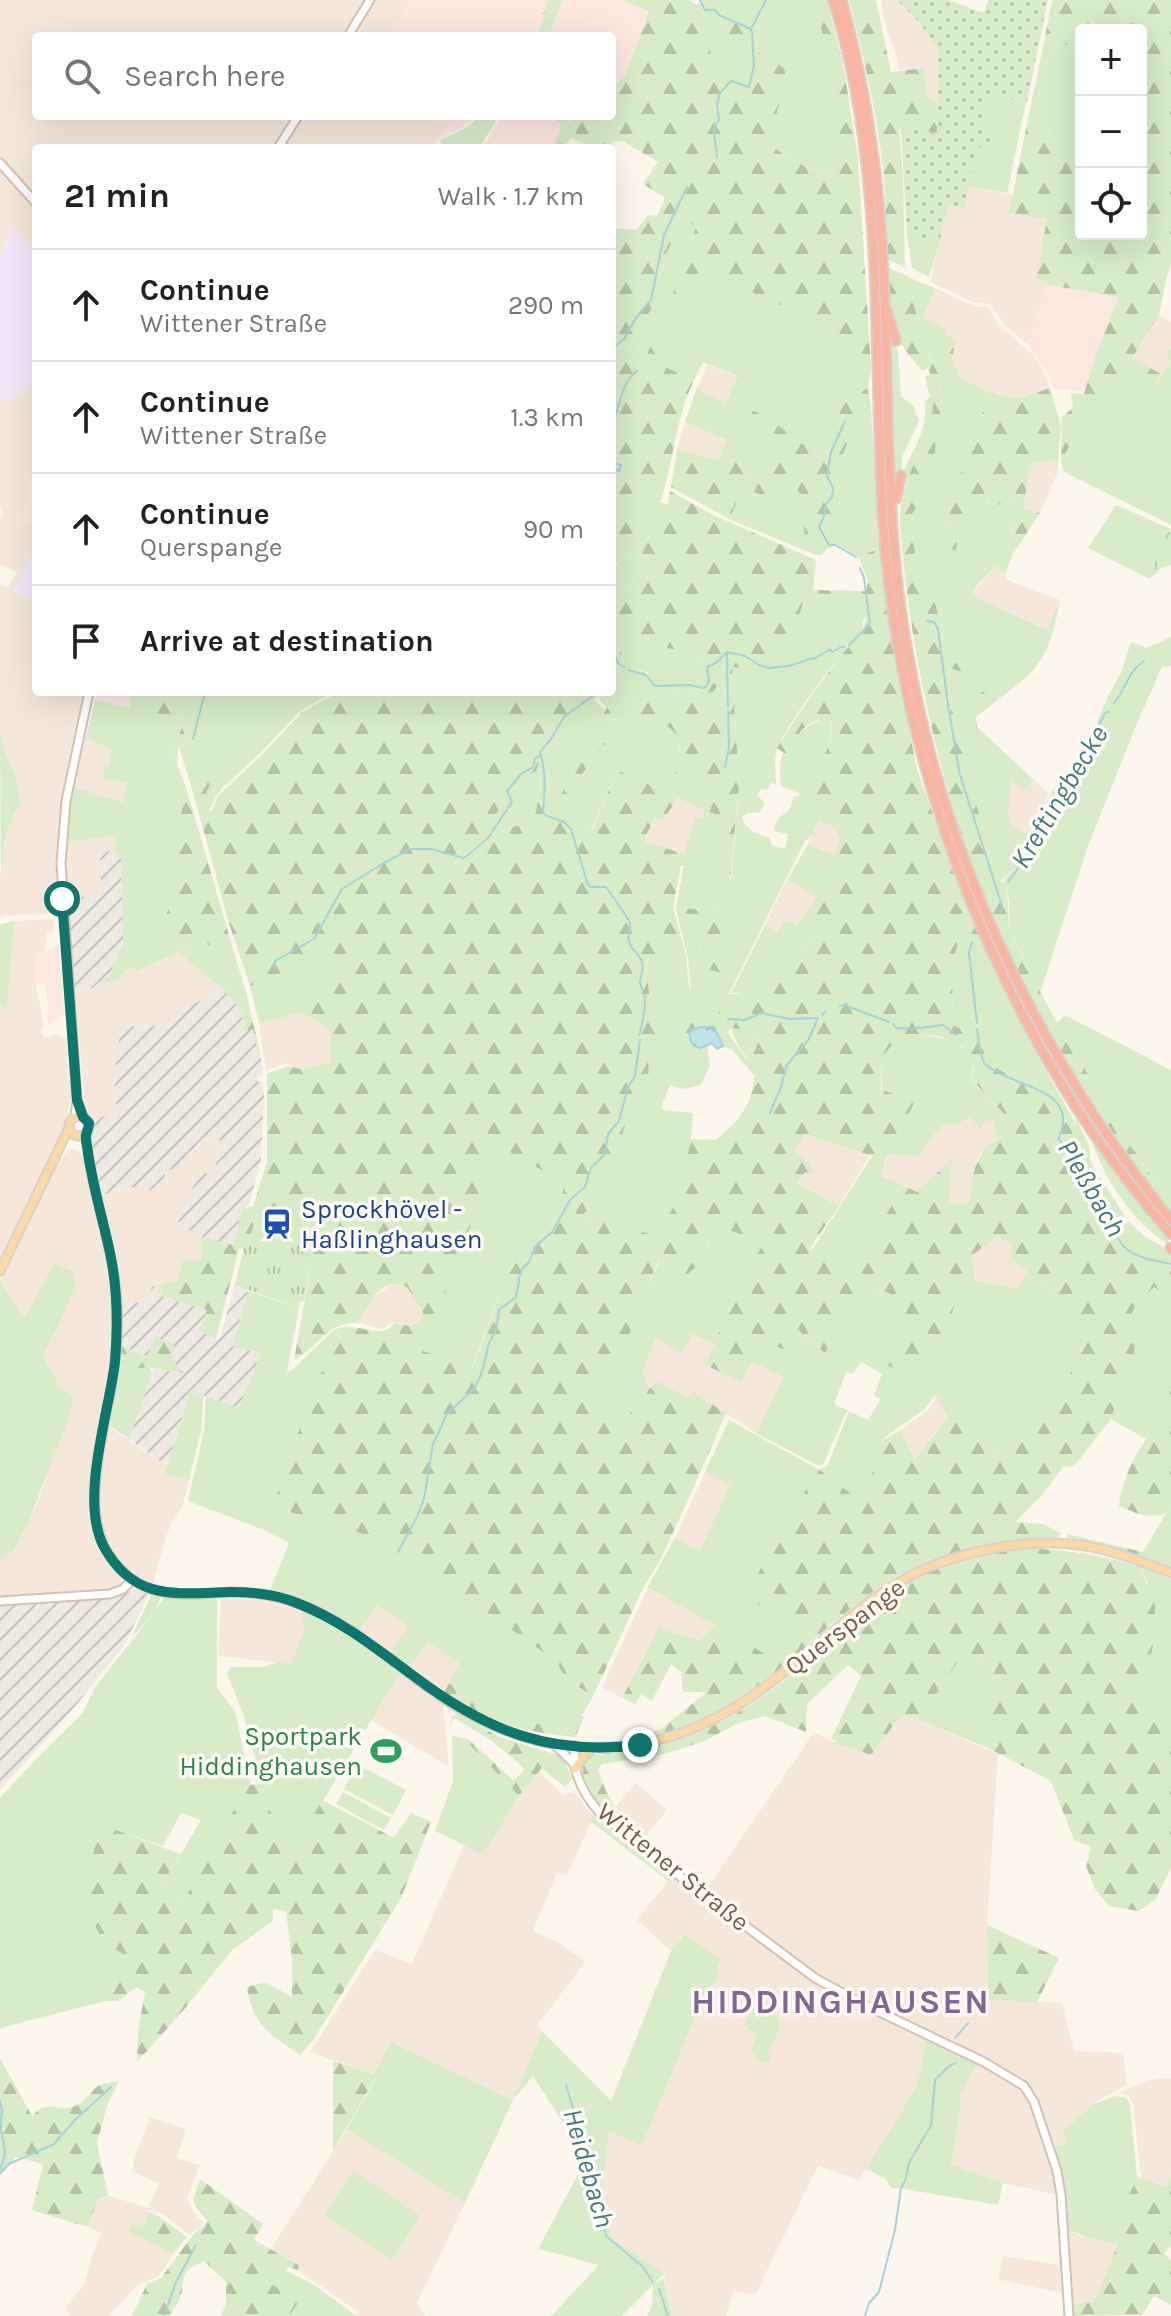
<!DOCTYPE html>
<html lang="en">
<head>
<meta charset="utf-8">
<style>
  :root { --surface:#fff; --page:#f6f6f6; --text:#222; --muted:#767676; --line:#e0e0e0 }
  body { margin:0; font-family:Karla,sans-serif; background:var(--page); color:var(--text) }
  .controls { position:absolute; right:24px; top:24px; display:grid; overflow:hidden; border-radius:8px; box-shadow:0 8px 32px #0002 }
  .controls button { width:72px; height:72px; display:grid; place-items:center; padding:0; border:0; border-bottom:2px solid var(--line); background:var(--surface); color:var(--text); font:40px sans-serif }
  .stop { position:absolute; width:24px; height:24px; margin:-18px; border:6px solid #0f766e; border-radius:50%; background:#fff }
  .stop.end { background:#0f766e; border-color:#fff; box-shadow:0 2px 8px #0008 }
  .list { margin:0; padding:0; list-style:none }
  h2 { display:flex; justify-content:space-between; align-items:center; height:104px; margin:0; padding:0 32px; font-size:34px }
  h2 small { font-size:26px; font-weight:400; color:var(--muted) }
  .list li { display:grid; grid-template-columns:52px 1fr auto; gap:24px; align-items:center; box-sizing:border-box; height:112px; padding:0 32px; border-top:2px solid var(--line) }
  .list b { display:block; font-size:30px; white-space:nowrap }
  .list p { margin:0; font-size:26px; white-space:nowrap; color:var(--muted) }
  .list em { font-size:26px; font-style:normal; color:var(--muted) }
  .icon { flex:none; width:44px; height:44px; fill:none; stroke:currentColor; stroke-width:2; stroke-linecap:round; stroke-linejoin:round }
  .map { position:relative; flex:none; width:1171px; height:2316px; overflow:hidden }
  .search { position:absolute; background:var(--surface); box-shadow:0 8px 32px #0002; left:32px; top:32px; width:584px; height:88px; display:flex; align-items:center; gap:20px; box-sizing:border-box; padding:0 28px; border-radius:8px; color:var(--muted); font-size:30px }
  .panel { position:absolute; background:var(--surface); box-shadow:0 8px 32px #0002; left:32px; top:144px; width:584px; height:552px; border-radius:8px }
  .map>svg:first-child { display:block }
  .residential { fill:#f5e8da }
  .commercial { fill:#fde8e0 }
  .industrial { fill:url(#industrial-furrows) }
  .education { fill:#f3e8fa }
  .grass { fill:#d8ecc9; fill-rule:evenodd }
  .forest { fill:url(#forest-firs); fill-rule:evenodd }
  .park { fill:url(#park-tufts) }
  .garden { fill:url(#garden-dots) }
  .water { fill:url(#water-ripples); stroke:#a5d3da; stroke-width:2 }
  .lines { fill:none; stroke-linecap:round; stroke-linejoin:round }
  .stream { stroke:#a5d3da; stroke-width:2 }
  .secondary-casing { stroke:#d6c0b0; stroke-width:11 }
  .primary-casing { stroke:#dad1cd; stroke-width:11 }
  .motorway-casing { stroke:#dad1cd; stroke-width:12 }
  .secondary { stroke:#fff; stroke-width:7 }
  .primary { stroke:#fbd9a5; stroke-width:7 }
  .motorway { stroke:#f7b7a3; stroke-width:8 }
  .route { stroke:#0f766e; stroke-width:10 }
  .labels { text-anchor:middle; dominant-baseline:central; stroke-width:7; stroke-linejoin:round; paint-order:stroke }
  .transit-label { font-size:26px; fill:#164399; stroke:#fffaf3; text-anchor:start }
  .street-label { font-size:26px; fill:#7a5c4d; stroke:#fffaf3 }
  .leisure-label { font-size:26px; fill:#27864d; stroke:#fffaf3; text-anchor:end }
  .water-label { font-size:28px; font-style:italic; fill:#437c86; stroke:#fffaf3 }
  .district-label { font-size:34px; font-weight:bold; letter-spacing:2px; fill:#846695; stroke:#fffaf3 }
</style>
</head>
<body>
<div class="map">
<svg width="1171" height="2316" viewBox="0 0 1171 2316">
  <defs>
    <pattern id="industrial-furrows" width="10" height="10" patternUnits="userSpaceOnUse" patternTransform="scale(2)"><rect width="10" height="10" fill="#efe9e4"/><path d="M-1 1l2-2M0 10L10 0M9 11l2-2" fill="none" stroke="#c7c0bb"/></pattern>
    <pattern id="forest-firs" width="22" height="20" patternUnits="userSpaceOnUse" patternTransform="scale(2)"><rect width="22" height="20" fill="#d8ecc9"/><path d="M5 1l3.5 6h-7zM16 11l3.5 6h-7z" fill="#b4c2a5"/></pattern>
    <pattern id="park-tufts" width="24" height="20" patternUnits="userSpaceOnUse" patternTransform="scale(2)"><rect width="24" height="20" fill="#d8ecc9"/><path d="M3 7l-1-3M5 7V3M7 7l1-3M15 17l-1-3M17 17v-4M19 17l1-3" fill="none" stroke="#b4c2a5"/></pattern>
    <pattern id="garden-dots" width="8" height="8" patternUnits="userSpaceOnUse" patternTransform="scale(2)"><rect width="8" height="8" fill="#d8ecc9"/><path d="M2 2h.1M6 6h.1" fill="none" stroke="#b4c2a5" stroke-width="1.8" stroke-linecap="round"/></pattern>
    <pattern id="water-ripples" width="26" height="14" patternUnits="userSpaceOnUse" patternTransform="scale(2)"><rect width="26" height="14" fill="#bfe3e8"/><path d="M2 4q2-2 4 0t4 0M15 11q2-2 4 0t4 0" fill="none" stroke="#a0bbbe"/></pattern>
  </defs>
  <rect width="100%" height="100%" fill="#fdf6ec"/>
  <path class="residential" d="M0,0H410L390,36H36V116H429L449,126L431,148H36V692H93L85,737L112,750L109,766L105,767L102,779L127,782L123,802L72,788L64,841L117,836L115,851L100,853L101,892L82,901H68L56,896V914L14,915L1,917L0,920V879L3,854L9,824L21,806L17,780L3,748L2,738L0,737V584L8,587L17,573L5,566L0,565V518L3,514L0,508Z
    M881,0H897L919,22L938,48L937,103L927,96L924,68L899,70L895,52L884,21Z
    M968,186L1013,195L1009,213L1048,219L1036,278L1048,281V285L1027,344L1005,325L990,304L972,302L930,282L948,205L963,207Z
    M935,288L967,303L978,307H988L999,325L1033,355L1045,374L1050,388L1018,399L988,392L960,378L952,360L954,347L944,334L922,319Z
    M1159,315L1171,322V348L1166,356L1170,361L1161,374L1132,358Z
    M708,365L739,377L725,404L697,388Z
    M685,422L728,440L716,461L677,449Z
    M1058,460V472L1040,513L1023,508L1028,477L1034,463Z
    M996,566L1005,574L1006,579L1060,600L1047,630L971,595Z
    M1011,780L1025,789L1034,780L1048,793L1031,836L1011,826L1008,816Z
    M678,798L704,810L701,819L696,818L684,854L643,841L656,818L663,820Z
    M817,821L836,827L840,839L834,856L808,844Z
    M788,879L818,896L795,926L786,921L778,933L765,925Z
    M54,919L53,933L47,932L45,952L35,955L36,986L44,1025L41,1032L45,1037L57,1034L66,1039L69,1079L71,1081L72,1089L66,1123L0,1264V1005L7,1007L14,921Z
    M178,951L224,990L173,1014L176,1022L169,1025L122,1027L114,1074L117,1115L86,1118L75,990L92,988L97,983H103L127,969L131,968L137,971Z
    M302,1013L330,1029L331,1064L301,1069L286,1063L266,1071L259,1023Z
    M971,1115L994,1122L997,1139L978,1156L969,1203L949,1205L951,1160L917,1193L881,1176L888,1154L918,1156L942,1123Z
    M805,1134L870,1155L839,1206L797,1182L805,1172H809L793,1152Z
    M204,1138L222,1141L213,1176L200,1173L177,1227L202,1233L201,1261L177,1281L153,1287L147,1301L122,1305L119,1276L100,1195L146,1184L163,1170L175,1167L185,1161Z
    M74,1148L82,1154L100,1228L112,1295L113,1338L102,1422L160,1462L168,1463L166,1474L189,1480L182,1507L171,1524L165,1540L152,1586L128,1569L122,1577L121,1586L111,1590L0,1598V1560L13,1551L29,1521L41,1494L50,1466L61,1389L43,1353L61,1320L25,1318L0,1279L20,1234L54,1167L68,1150Z
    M997,1237L1012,1243L1011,1259L1028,1273L1016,1289L976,1280L971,1255Z
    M394,1284L407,1287L423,1314L420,1323L409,1326L392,1322L382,1329L358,1323L370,1299Z
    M692,1334L714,1344L705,1366L740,1381L751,1361L784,1377L756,1433L695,1393L687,1397L658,1383L649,1389L641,1372L656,1337Z
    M936,1396L948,1416L913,1461L901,1430L929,1409Z
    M705,1472L731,1485L700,1551L675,1538Z
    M647,1589L680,1603L715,1625L700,1642L659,1629L622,1698L602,1687Z
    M221,1598L273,1600L302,1609L304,1631L291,1664L218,1656Z
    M376,1606L410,1626L390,1654L359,1630Z
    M427,1643L460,1663L444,1692L408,1667Z
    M400,1672L443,1702L449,1767L371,1720Z
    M901,1714L919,1720L998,1754L987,1925L988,1998L1062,2003L1074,2051L1123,2053L1127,2085L1099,2100L1063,2131L1067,2144L1048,2148L1055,2174L1058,2195L1003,2183L951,2166L960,2111V2093L928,2041L917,2086L859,2180L818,2166L755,2295L734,2291L726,2316H672L664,2274L610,2237L603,2190L609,2131L642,2146L694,2019L710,1992L717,1969L683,1934L671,1951L637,1920L672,1876L701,1897L814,1732L835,1743L871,1755Z
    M539,1772L563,1795L570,1792L576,1794L586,1808L594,1815L567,1875L557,1873L533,1931L558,1942L585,1962L538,2024L542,2031L513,2100L392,2042L374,2074L310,2052L375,1950L412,1964L464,1845L483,1853L519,1796Z
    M636,1783L667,1810L640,1843L608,1815Z
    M1160,2078H1171V2174L1167,2186L1141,2178L1133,2103L1129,2096L1119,2093L1146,2081Z
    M150,2117L186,2129L177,2158L200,2165L187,2198L194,2213L204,2223L189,2235L162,2214L149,2210L145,2226L128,2230L173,2254L159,2276L138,2284L109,2316H70L66,2306L84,2285L93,2253L102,2233L87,2227L98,2200L108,2195L148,2208L159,2184L132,2171L136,2153Z
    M347,2129L465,2203L417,2303L426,2316H356L357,2311L297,2270L300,2267L271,2249Z
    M1065,2228L1084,2238L1092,2237L1118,2244L1094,2302L1072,2304Z
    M1003,2256L1060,2265L1062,2293L998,2279Z"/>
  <path class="commercial" d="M410,0H549L544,14L546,15L535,36H390Z
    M563,0H623L649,11L626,74L612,90V36H549Z
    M429,116H475L465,125L442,138V135L449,126Z
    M502,116H546L561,124L553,148H483Z
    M1048,285L1119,297L1094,360L1085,392L1053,388L1048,374L1027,343Z
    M35,460H36V524L22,521Z
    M97,692H131V708L95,700Z
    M59,945L64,1014L49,1026L47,1016L49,1008L44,984L37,985L35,954H42Z"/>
  <path class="industrial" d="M115,851L122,856L123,943L109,976L92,988L75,990L68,901H81V897L93,896L95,893L101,892L100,852Z
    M224,990L238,1006L245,1025L242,1028L244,1031L253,1028L258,1052H260L263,1074L257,1077L258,1082L262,1081L264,1095L261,1159L249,1206L242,1209L234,1246L201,1237V1233L177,1228L181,1213L200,1172L213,1175L222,1141L203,1138L185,1161L184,1168L164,1170L166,1180L159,1187L148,1191L146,1184L100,1195L86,1118L117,1115L114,1074L121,1027L169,1025L175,1022L172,1014Z
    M161,1284L162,1296L207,1310V1335L219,1340L235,1285L248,1291L233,1347L261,1353L239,1408L190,1391L168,1463L161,1462L129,1439L154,1368L183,1373L121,1345L122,1305L147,1301L152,1287Z
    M137,1588L149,1594L125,1644L73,1709L0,1790V1605L113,1599Z"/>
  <path class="education" d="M10,226L36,255V371L25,392L12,398L10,402L0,399V259Z
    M36,550V604L30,598L29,600L12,590Z"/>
  <path class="grass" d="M703,0H822L819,19L833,82L838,177C813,171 785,160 768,140L787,81L748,59L740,80L714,76L706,59L703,37L712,33L703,13L707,5Z
    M1045,37L1081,50V148L1027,124Z
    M986,94L1026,102L1007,193L968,186L976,147L990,148L994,127L982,125Z
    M481,116H499L479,148H447L439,141L466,128Z
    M679,218L696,226L686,263L682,310L687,294L701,269L818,322L842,341L860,372L871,369L868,389L847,394L832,443L822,451L811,450L776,424L729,396L738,376L703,362L694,380L658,364L661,345L643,364L627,347L660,296L661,264L672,242Z
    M907,234L939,244L929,277L912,268Z
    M908,277L935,288L923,318L946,330L945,334L956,341L954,348L928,341L915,310Z
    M889,328L898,352L901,396L913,406L919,421L902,457V465L896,486Z
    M1171,348V525L1064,472L1061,460L1101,395L1115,391L1130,378L1153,389L1170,361L1166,356Z
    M928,353L952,359L960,378L988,392L974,449L964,461L946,525L956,549C963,515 974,503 1008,497L1015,501L1010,528L1018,540L1005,574L996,566L978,584L971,595L1047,630L1060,600C1056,623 1050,652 1033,670C1024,680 1011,689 1000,698L987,689L968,725L977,727L1034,780L1025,790L1011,781L1008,816L1011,826L1031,836L1017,866L1000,882L994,873L982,821L969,785L968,770L947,691V666L963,672L964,661L944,644L935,601L923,557L915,558L912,514L929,490L941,409L940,377Z
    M931,374C946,405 912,465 902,496C896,476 911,458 918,441C924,428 926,416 925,402L930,396L925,377Z
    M697,388L759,424L781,440L769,482L773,493L779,495L780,487L796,489L809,502L803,516L813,531L825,541L840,501L837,474L844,451L858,422L871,409L880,547L859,558L837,545L828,548L822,555H816L729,519L748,479L752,476L751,469L720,455L727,440L685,422Z
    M639,488L662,497L632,585L612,587C612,564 618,563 636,550L640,514Z
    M1116,505L1171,529V565L1161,568L1150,579L1088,548Z
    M806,593L864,596L869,598L870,611L863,621L862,636C841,649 789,722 778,747C773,758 776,772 776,784L771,783L767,790L761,789L757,795L765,803L759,813H748L742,817C745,831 758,833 770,839L771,845L785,849L788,834L774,831C777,813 783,818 790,808C792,804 793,800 794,796L799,797V793L781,786C781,778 779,768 781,760C787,740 808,724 826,717L831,720C835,743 819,764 807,783L809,797L821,807C818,819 816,834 805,841L728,995H724L719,1017L704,1016L677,1018L652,1014L645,960L679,955L683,988H691L688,959L677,913L702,918L700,931L701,967L731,878L739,786L732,666L803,607Z
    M612,629L617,632L625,630L665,647L702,658L709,671L708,684L698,686L688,682L676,691L696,694L720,682L725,692L723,705L691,702H619L607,708L598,698L606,692H612V657C624,673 643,676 655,690L648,673C637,669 626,666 621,654C618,646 619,642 612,637Z
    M1171,637V666L1162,667L1137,723L1088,846L1040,993L1010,930L1009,901L1006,885L1039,839L1059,793L1107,716V698L1122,670L1131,642L1146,648Z
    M131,692H155L157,712L186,787L181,814L176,817L173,839L174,896L165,920L179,951L203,941L221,954L233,949L245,988L237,981L222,988L178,952L137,971L131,968L127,969C119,979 111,984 97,983L109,976L123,943L121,857L115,851L116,836L64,842L72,787L123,802L127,782L102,779L105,766H109L112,750L86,738L95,700L130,708Z
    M172,692H333L300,711L258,755L222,788L216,796L209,811L203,809L205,795L201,780L191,785L178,744L189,749Z
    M593,700L606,710L561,795L569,799L580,775L592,764L603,743L614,750L606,729L615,718C634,716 670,717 678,739C680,745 680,751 680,758L715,786L729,819L724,856V890L718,912L676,907L684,865V854L696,817L702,819L704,810L617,770L591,831L583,830L566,818L567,812L547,815L549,800L547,772L541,777L536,812L530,821L500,832L457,877L453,865L482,841L501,805L515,784L536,771C542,756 547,745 560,736V721Z
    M0,737L2,738L3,748L17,780L21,806C3,826 3,854 1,880Z
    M808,844L834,856V870L818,897L788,879Z
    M810,907L819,931C807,955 799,948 781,962C768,971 758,982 749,993H731L765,925L777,933L786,920L796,926Z
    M14,921L7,1008L0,1005V924Z
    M960,934L975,952L994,988L1000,983L1047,1073L1041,1086L1018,1080L991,1065L967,1033L952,1024L953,962Z
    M320,956L336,963L322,980L302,1013L259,1023L250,986Z
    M1065,1015L1171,1070V1195L1159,1185L1141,1161V1158C1112,1129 1101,1096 1081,1062C1073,1049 1064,1037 1056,1024Z
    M676,1026L690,1035V1040L701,1048L707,1045L710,1066L701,1085L683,1089L670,1085L663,1102L662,1110L693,1113C691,1146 687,1185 671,1215C667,1222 660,1229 655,1235L606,1223H594L580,1216L590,1207L601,1170L619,1147L629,1109H643L648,1096L649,1047L662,1034Z
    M730,1028L748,1030L760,1038L753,1055L748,1059L739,1047Z
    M901,1034C932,1036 979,1036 972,1081L1007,1117V1135L997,1139L994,1122L987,1120L979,1129L971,1116L956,1125L942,1124L918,1156L888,1154L923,1084L907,1099L882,1089V1057Z
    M1076,1118L1089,1146L1090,1159L1095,1170L1125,1216L1120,1220L1124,1225L1129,1222L1144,1236L1171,1251V1263C1160,1263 1144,1260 1135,1253C1127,1247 1121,1236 1115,1228C1092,1197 1066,1158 1076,1118Z
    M1090,1137L1145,1212L1171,1243V1246C1132,1223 1105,1180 1090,1137Z
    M501,1147L566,1183L560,1205L525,1254L506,1277L472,1367L423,1351V1314L444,1295L470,1228L489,1164Z
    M872,1156L885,1160L881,1176L902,1185L854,1276L814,1247Z
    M707,1222L764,1242L734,1297L714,1344L692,1334L682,1353L656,1337L642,1372L649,1389L643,1401L625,1418L606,1413L598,1420L589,1414L585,1400L603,1376L614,1353L623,1352L644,1294L660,1260L671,1267L708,1249Z
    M54,1264L72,1271L75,1282L74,1288L61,1320L43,1354L61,1389L73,1397L70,1414L29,1521L13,1551L0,1560V1280L25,1318Z
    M1028,1273L1093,1325L1060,1395L998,1455L985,1436L967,1428L951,1403L935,1395L926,1408L884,1438L863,1504L818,1470L773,1604L786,1596L799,1620L767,1655C726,1633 689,1608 647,1588L675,1538L700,1551L730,1485L705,1472L729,1420L818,1469L827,1467L849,1411H847L823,1465H817L756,1433L784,1377L751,1361L769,1327L780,1338L782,1349L797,1330L825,1353L869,1288L889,1293C898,1318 926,1320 949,1324L959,1289L971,1293L975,1280L1016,1289ZM862,1362L882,1374L874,1395L881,1399L868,1420L834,1404L846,1372L852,1374Z
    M1155,1286L1171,1299V1383L1153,1387L1151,1398L1165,1403L1162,1421L1146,1439L1111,1419L1121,1386L1130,1372L1125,1327L1136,1305Z
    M248,1291L299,1308L287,1372L291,1371L334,1330L342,1340L330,1361L273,1507L387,1541L440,1588L489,1614L556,1661L566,1679L593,1696L574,1729C521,1723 492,1715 449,1683L459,1663L428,1643L408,1667L390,1654L409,1626L377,1606L359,1630C330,1613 302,1598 269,1592L289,1543L264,1530L188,1501L204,1431L206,1396L239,1408L261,1353L232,1347Z
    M119,1365L129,1370L149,1367L152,1373L129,1439L110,1426Z
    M190,1391L203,1395L201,1431L189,1480L165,1474Z
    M1171,1510V1556L1143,1552L1165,1515Z
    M1140,1567L1171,1579V1723L1143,1690L1147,1667L1148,1583Z
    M152,1594L161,1597L156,1609L164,1598H214L217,1600V1688L235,1711L251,1785L248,1786L182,1904L158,1892L201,1820L181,1813L163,1846L100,1825L104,1940L139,1964L107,1989L106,2001L0,2028V1798L39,1756L82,1714L96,1686L153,1614L131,1638Z
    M302,1609L325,1619L400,1672L301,1838L282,1858L281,1842L261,1784L244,1716L227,1674L230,1667H264L277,1662L291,1664L304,1631Z
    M965,1651L995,1671L984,1710L988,1748L919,1720Z
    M452,1736L468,1739V1743L519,1796L483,1854L435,1831L453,1781Z
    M357,1764L406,1790L393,1815L344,1789Z
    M343,1792L391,1818L384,1830L336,1804Z
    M594,1815L672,1876L668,1881L590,1821Z
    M684,1934L721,1960L717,1969L720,1971L694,2019L642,2146L609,2131L603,2190L610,2237L664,2274L655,2283L664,2279L672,2316H647L652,2305L653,2285L622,2316H551L599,2265L538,2249L586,2159L533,2076L513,2100L465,2203L347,2129L376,2078L374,2074L391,2042L513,2100L542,2031L611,2101L671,1951Z
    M764,1989L775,1996L767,2008C787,2020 779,2035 767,2050L771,2057L769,2062H762L751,2050L757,2035L744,2025Z
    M927,2041L978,2063L960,2093V2111L951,2165L1003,2183L998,2205L905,2189L891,2188L886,2179L866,2169L917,2086Z
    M1115,2096L1126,2098L1130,2104L1137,2177L1109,2242L1093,2238L1092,2240L1065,2228L1059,2171L1053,2147L1067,2144L1063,2131L1093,2105Z
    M353,2171L420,2216L392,2260L324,2215Z
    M285,2270L316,2286L356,2316H289L299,2300L271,2284Z"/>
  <path class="forest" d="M549,0H563L549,36H536L545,16L543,14Z
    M623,0H689L697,5L703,0L707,5L703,13L712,33L704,37L711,52L706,59L714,76L740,79L748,59L759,53L784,68L787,81L768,140C784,160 813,171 837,177L833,82L819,19L821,2L822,0H827L843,63L858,158L871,369L860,372L842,341L818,322L701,269L687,294L682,311L672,300L678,267L686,263L696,226L679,218L672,242L661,264L660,296L627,347L643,364L651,345H661L658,364L694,380C676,418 674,458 662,497L639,489L640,514L636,550L616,564L612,571V504L614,476L612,475V228L636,230L648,215L657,216L665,198L643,184L658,162L623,141L613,142L611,148H593L571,138L565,148H553L561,124L548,116L571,121L576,116H612V90L626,74L649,11Z
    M849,0H876L891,72L924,68L927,96L937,103V133L899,129L903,177L905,268L887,259C886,236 886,213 885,190C880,126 865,62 849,0Z
    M1052,0H1171V266L1167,275L1159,315L1132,358L1161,374L1153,389L1130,378L1115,391L1101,395L1061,460L1062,418L1073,407L1071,393L1084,394L1094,360L1119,297L1048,285L1047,281L1036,279L1047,219L1009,213L1027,124L1081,148V234H1141V30H1081V50L1045,37Z
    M732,20L756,26V43L745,52L739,38L729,35Z
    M888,268L908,276L915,310L928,341L954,348L952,360L928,354L940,377L941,409L929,490L912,514L915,557H923L935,601L944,644L964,661L968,670L963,672L947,667V691L968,770L969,785L982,821L994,873L1002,883L1025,857L1042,817L1046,802L1055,787L1069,772L1096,725L1107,698V716L1059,793L1039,839L1006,885C1009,900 1007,914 1010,928C1012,937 1018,947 1022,956C1039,992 1058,1025 1079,1059C1101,1095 1111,1127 1141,1158V1162L1159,1185L1171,1195V1213C1142,1176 1116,1138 1091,1099C1056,1045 1022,989 997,930C943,801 911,664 900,525C896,472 952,417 928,368L922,371C914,360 905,352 899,339C888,318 889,291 888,268Z
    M1050,388L1061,426L1058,460L1034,463L1028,477L1023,508L1040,513L1013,554L1018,540C1008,525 1006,517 1015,501L1009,497L999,505L988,501C966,518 962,521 956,549L942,552L947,522L964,461L974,449L988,392L1018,399Z
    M868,389L871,409L858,422L844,451L837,474L840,501L825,542L813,531L811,540H805L803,516L809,502L796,489L780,487L779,496L773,493L765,496L754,492L758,484L769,482L781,440L725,404L729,396L776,424L811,450L821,451L832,442L831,432L847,394Z
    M677,449L716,460L720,455L751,469L752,476L748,479L729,519L671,487Z
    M670,491L713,515L816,560L813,590L866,591L868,581L859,558L880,547L889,627L917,769L958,885L1000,983L994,989L975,952L960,935L953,962L952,1024L967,1033L984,1035L991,1065L1018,1080L1041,1086L1047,1073L1074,1120L1075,1149L1081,1173L1092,1194L1133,1252L1161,1263H1171V1299L1154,1287L1136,1305L1125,1327L1135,1346L1130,1372L1121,1386L1111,1419L1074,1466L1063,1467L1043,1494L1015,1522L1043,1524L1060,1533L1058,1541C996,1540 931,1552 878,1588C803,1640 737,1728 639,1737L661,1729L707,1692H683L681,1672L671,1664L652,1701L641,1694L635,1704L622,1698L659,1628L700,1641L715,1625L767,1655L798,1620L786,1596L773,1604L758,1605L753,1582L818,1469L863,1503L883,1440L901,1430L914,1460L948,1417L936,1396L951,1402L967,1428L985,1436L998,1455L1060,1395L1093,1325L1011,1259L1012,1243L997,1237L972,1255L975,1280L971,1293L959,1289L949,1324L923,1367L901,1371L887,1365L913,1318L893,1304L889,1293L870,1288L825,1353L798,1330L783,1349L777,1346L780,1338L769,1328L741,1382L705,1365L734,1297L764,1242L708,1223C707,1251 711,1256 686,1275L659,1260L644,1294L623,1352L614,1353L603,1376L585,1400L589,1414L598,1419L606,1413L625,1418L643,1401L649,1389L658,1382L687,1397L694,1393L726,1413L692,1492L658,1564L644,1586L593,1696L566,1679L556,1661L489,1614L440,1588L387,1541L273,1507L315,1383L342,1340L334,1330C358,1319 381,1343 394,1323L409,1326L420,1323L423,1313L407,1287C403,1286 398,1283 394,1284C376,1285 365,1310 358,1323C330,1320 317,1348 294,1360L315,1243L312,1232L308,1228L259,1208L249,1242L244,1248L239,1249L216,1339L199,1330L207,1310L161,1296V1284L177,1281L183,1260L201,1261V1237L234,1245L242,1209L253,1206L267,1162V1074L288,1066L301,1069L331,1063L330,1029L302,1013L322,980L335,963L320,957L250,986L228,920L191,785L201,780L212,781L205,795L203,808L212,811L218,796L260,757L302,712L339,692H606L560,721L561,736C547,745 542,756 536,771L515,784L501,805L482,841L453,864L457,877L500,832L530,821L536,812L541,777L547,772L549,800L547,815L567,811L566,818L583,830L592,831L617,770L678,798L663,820L655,818L643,841L684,854V865H681L673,907L686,956L689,988H683L678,955L645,960L652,1014L677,1018L704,1016L718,1017L724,995L749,993C758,982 768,971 781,962C799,948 808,955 819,931L810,907L834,870V856L840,839L836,827L817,821L821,807L809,797L807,783C818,765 836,743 831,720C810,713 794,739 785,754L777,748C794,720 812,694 832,668C841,656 849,644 862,636C863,621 870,613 869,599L864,596L806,593C800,623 781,646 761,669L732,667L739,786L721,973L701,967L700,931L702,918L677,913L676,907L718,912L724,890V856L729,819L710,812L715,786L693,770L689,782L674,777C678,765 683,751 678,739C670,717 634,716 615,718L606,729H616L619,739L615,751L603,744L592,764L580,775L569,799L561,795L607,708L618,702H691L723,705L725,692L720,682L713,692C700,693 682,697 672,686L676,681C688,682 697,686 708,684L709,671L702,658L665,647L625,630L616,632L612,629V587L632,585L660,503L668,504ZM676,1026L690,1035L693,1029L714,1027L723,1046L732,1050L754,1075C753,1106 738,1121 716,1140L691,1139C683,1180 682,1201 655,1235L606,1223H594L581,1217L590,1207L601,1170L619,1147L629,1110L643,1109L648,1096L649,1047L662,1034ZM730,1028L748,1030L760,1038L753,1055L746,1059L728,1033ZM901,1034L939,1036L964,1048L961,1059L974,1068L972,1080L1007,1117V1135C972,1149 975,1171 969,1203L949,1204L952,1159L917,1192L902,1185L854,1276L814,1247L808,1251L839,1206L797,1183L805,1172L814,1174L809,1163L793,1152L805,1134L885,1160L924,1084L914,1075L907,1099L881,1089L882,1057ZM501,1147L565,1183L560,1204L506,1277L473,1367L423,1351L435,1310L444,1295L470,1228L489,1164Z
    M612,637C621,644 620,658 630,665C642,674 655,674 662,688L656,690C645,679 617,671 612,658C610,652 612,642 612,637Z
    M987,689L1000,698L976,717L977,727L967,726L970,700Z
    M155,692H172L189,750L178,744L177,763L157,712Z
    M186,787L233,949L221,954L203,941L178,951L169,945L164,920L174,896L173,839L176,817L181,814Z
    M237,981L245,988L260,1052L258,1053L253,1029L244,1031L242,1028L245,1025L238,1006L222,988Z
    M155,1336L174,1345L172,1359L183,1373L149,1367L129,1370L119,1365L121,1345L147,1357Z
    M1171,1383V1510C1155,1522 1135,1513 1119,1506C1121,1483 1132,1461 1144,1442C1156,1425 1161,1426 1165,1404L1150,1398L1153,1387Z
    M1067,1534L1143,1552L1171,1556V1569L1106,1546L1067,1539Z
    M1028,1548C1067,1550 1103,1555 1140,1567L1155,1604V1636L1143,1690L1171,1723V1868L1155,1900L1138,1911L1109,1906L1095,1889L1086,1866L1091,1847L1074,1840L1051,1781L988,1748L984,1710L995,1671L965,1651L919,1720L901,1715L871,1755L835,1743L836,1740L831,1739L861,1676L848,1665L807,1704L806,1732L765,1716L736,1724L705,1741L664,1754L602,1764L598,1770L606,1791L615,1807L608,1815C596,1802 567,1767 593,1754C674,1752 736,1721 797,1670C809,1659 820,1647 832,1637C853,1618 877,1601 901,1586C940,1562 983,1554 1028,1548Z
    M449,1683C492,1714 521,1723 573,1729L581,1716L584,1717L575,1737C549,1734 512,1729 488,1718C473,1710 459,1700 444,1692Z
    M457,1714L502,1738L558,1755L564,1759L572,1779L565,1787L542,1768L519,1796L468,1743V1739L514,1781L525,1769L492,1741L454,1718L450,1726L452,1716Z
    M261,1784L281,1842L282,1858L301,1838L322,1800L394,1838L411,1813L431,1822L401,1898L314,2039L300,2055C269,2033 253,2026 247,1987L265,1982L292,1997V1959L286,1911L273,1909V1921L232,1950L182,2012L137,2062L138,2031L145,1992L136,1987L118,2001H106L107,1989L138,1964C128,1956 115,1950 106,1942C78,1914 92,1858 100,1824L180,1854L158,1892L182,1904L248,1785Z
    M987,1925L1059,1958L1037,2002L988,1999Z
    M0,2058L32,2116C51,2097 54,2114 75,2106C85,2103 90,2090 100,2085C105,2083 113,2082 119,2081L107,2105L97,2143L108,2195L98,2200L87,2227L32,2210L43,2164L16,2157L0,2176Z
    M333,2061L374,2074L376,2077L333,2151Z
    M1171,2175V2247L1164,2253L1171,2260V2305L1154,2296L1142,2315L1073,2316L1072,2304L1094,2302L1118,2244L1109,2242L1137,2177L1166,2186Z
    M200,2179L263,2224L254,2240L300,2266L297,2270L289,2267L271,2284L300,2300L289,2316H221L226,2304V2282L204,2261C177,2272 187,2277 180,2298C178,2304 173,2310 170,2316H132L147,2284L161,2278L193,2235L208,2221L197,2209L193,2199Z
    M149,2212L157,2215L187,2237L173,2254L128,2231L132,2223L145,2226Z"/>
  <path class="park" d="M259,1208C279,1211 298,1217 312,1232L315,1243L304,1301H300L299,1308L235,1285L244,1248L249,1242Z"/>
  <path class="garden" d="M897,0H948L984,13L988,0H1048L1027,102L986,94L982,124L994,127L990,149L976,147L964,208L948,205L939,244L907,234L901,128L937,133L938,48L919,22Z"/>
  <path class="water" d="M700,1027H714L723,1046L717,1049L712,1043L701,1048L694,1046L690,1040V1032Z"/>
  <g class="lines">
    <path class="stream" d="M700,0L705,10H715L719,15L751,29L752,33L754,66L749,87L731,81L720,93L717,104L719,120L715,126L714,133L717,157
      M752,27L766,0
      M612,349L624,339L635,319L651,300L664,235L687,187
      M612,378V355
      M845,421L831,452L827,476L833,488L832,497L825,506L824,516L819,527L829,545H835L856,557
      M612,427C619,410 621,381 637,371
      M612,462L621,465L619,471L612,469
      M1166,538L1169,533
      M1156,562V568
      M927,621L934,622L938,629L948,705L960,775L1002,906L1001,912
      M849,645L870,624L864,578L860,568
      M612,647L618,663L624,667
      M727,652L728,707
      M628,670L646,675L655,686L690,685L702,688L706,687L709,680L707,667L716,663L727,652L745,656L759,665L769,668L789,666L813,658L814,659L830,649L832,652L841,647H844
      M599,693V692
      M595,694L564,717L551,739L540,752C546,772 545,791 543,812L545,815L564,822L571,829L588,885L591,887H606C609,891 630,921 630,923C631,930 627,935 629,942C631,950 640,954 642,962C644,968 641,975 640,981C640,987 644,992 645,998C645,1011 643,1023 639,1035
      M1114,703C1126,689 1128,671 1144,661
      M193,739L205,692
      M725,767L729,748L728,711
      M1008,882L1028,855L1051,800L1077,767L1106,712H1109
      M972,942L969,953L977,1023
      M275,967V961L314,939L342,889L382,864L410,849H431L464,858L488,838L512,802L507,791L521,774L533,767L535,759L540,755
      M840,1006L844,1005L889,1022
      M822,1015L826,1011
      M728,1019L745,1020L761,1013L790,1019L818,1018
      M893,1024L896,1028L911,1029L943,1025L956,1035
      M977,1029C979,1039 979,1058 986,1065C1011,1087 1083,1088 1058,1139L1066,1146L1094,1204L1124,1247L1134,1254L1147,1259L1171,1264
      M770,1113L781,1087L787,1065L809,1039L817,1020
      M398,1552L417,1517L424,1499L433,1444L447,1414L475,1388L483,1369L489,1343L496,1331L499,1310L516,1297L521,1270L529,1262L535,1247L553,1231L570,1200L585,1187L591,1168L605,1154L608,1134L619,1121L628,1087L635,1076L640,1040
      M955,2038L968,2023
      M566,2085L595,2181L606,2236L642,2266L653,2282
      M0,2101C4,2111 0,2118 1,2129C3,2147 9,2150 0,2169
      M0,2173L9,2164L54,2144L75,2120L111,2087
      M659,2289L668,2316
      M164,2316L176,2282L196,2245
      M865,2316L869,2303L879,2292L895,2230L901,2188L905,2181L909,2163L931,2125L935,2080L949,2066L956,2063"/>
    <g class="secondary-casing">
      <path id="secondary" d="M348,36L370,0
        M278,148L298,116
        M0,163L36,203
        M78,1102L83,1117
        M75,1117L77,1100L61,863L66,801L89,692
        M0,1601L110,1594L123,1589L133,1579
        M555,1745L574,1764
        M575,1746C571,1772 583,1794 600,1813L687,1882L815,1978L865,2005L984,2062L1024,2086L1034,2102L1057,2171L1061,2195L1069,2316"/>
    </g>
    <g class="primary-casing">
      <path id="primary" d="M69 1126a10 10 0 1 1 20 0a10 10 0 1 1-20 0Z
        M86,1134C90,1190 113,1244 117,1300C119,1329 116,1360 111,1389C100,1455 68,1547 144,1586C173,1600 202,1593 232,1592C270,1592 306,1603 339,1623C378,1646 412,1678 450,1703C479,1721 513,1736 547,1743C567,1748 590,1748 611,1747C703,1742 762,1692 829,1635C851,1616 873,1596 899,1582C950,1552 1028,1536 1086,1546C1115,1551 1143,1562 1171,1573
        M0,1271L69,1128
        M575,1769L584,1756L593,1748"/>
    </g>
    <g class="motorway-casing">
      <path id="motorway" d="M833,0C886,167 872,348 883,521C900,776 1003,1041 1171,1234
        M842,0C856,52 867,105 874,159C890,282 884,410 893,534C911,785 1013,1025 1171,1220
        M887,311L896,341
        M896,499L901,475
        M1170,1248L1171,1249"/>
    </g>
    <use href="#secondary" class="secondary"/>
    <use href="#primary" class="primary"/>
    <use href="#motorway" class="motorway"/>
  </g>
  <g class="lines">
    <path class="route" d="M62,899L77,1100L83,1117L89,1123C89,1127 87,1131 86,1135C85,1140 88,1148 88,1153C93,1187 103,1220 110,1253C118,1290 118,1325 115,1362C109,1413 79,1500 104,1547C135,1603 179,1593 231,1592C253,1592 277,1595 297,1603C341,1620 377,1649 415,1677C487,1731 549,1756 640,1745"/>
  </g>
  <defs>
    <g id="station-bare" transform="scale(2.4)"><path d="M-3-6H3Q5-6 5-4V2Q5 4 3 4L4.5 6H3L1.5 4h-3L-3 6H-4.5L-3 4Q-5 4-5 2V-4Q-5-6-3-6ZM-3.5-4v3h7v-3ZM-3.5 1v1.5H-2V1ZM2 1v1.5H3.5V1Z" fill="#1a4fb4" stroke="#fffaf3" stroke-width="2.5" paint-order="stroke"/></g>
    <g id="stadium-bare" transform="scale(2.4)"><path d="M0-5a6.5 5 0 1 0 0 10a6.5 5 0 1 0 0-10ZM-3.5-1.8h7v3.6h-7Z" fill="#2e9e5b" stroke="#fffaf3" stroke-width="2.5" paint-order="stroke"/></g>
  </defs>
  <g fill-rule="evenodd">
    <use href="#station-bare" x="277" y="1224"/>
    <use href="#stadium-bare" x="386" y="1751"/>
  </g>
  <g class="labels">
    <g class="transit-label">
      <text x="301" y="1209">Sprockhövel -<tspan x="301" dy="30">Haßlinghausen</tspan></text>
    </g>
    <g class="street-label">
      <text transform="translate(845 1627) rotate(-37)">Querspange</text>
      <text transform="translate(673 1867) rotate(39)">Wittener Straße</text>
    </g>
    <g class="leisure-label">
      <text x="362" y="1736">Sportpark<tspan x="362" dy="30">Hiddinghausen</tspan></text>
    </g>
    <g class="water-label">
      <text transform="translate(1059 797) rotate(-59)">Kreftingbecke</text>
      <text transform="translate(1092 1188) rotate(60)">Pleßbach</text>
      <text transform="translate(589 2168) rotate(74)">Heidebach</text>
    </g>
    <g class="district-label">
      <text x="841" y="2002">HIDDINGHAUSEN</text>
    </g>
  </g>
</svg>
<div class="controls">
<button>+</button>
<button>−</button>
<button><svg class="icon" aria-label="locate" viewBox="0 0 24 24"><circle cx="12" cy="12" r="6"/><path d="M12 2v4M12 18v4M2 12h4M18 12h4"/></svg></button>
</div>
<div class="stop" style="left:62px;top:899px"></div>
<div class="stop end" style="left:640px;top:1745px"></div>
<div class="search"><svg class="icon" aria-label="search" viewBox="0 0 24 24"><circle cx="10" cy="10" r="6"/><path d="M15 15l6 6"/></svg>Search here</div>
<section class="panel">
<h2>21 min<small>Walk · 1.7 km</small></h2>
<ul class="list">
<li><svg class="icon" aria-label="ahead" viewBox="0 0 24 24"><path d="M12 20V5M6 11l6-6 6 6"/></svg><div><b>Continue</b><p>Wittener Straße</p></div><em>290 m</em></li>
<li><svg class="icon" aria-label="ahead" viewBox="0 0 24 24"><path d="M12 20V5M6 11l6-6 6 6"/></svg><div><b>Continue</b><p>Wittener Straße</p></div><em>1.3 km</em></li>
<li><svg class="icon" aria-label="ahead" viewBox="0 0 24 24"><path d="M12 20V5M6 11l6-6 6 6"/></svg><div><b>Continue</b><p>Querspange</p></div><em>90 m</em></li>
<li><svg class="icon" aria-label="arrive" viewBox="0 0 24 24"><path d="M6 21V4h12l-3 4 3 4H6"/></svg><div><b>Arrive at destination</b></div></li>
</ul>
</section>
</div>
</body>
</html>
